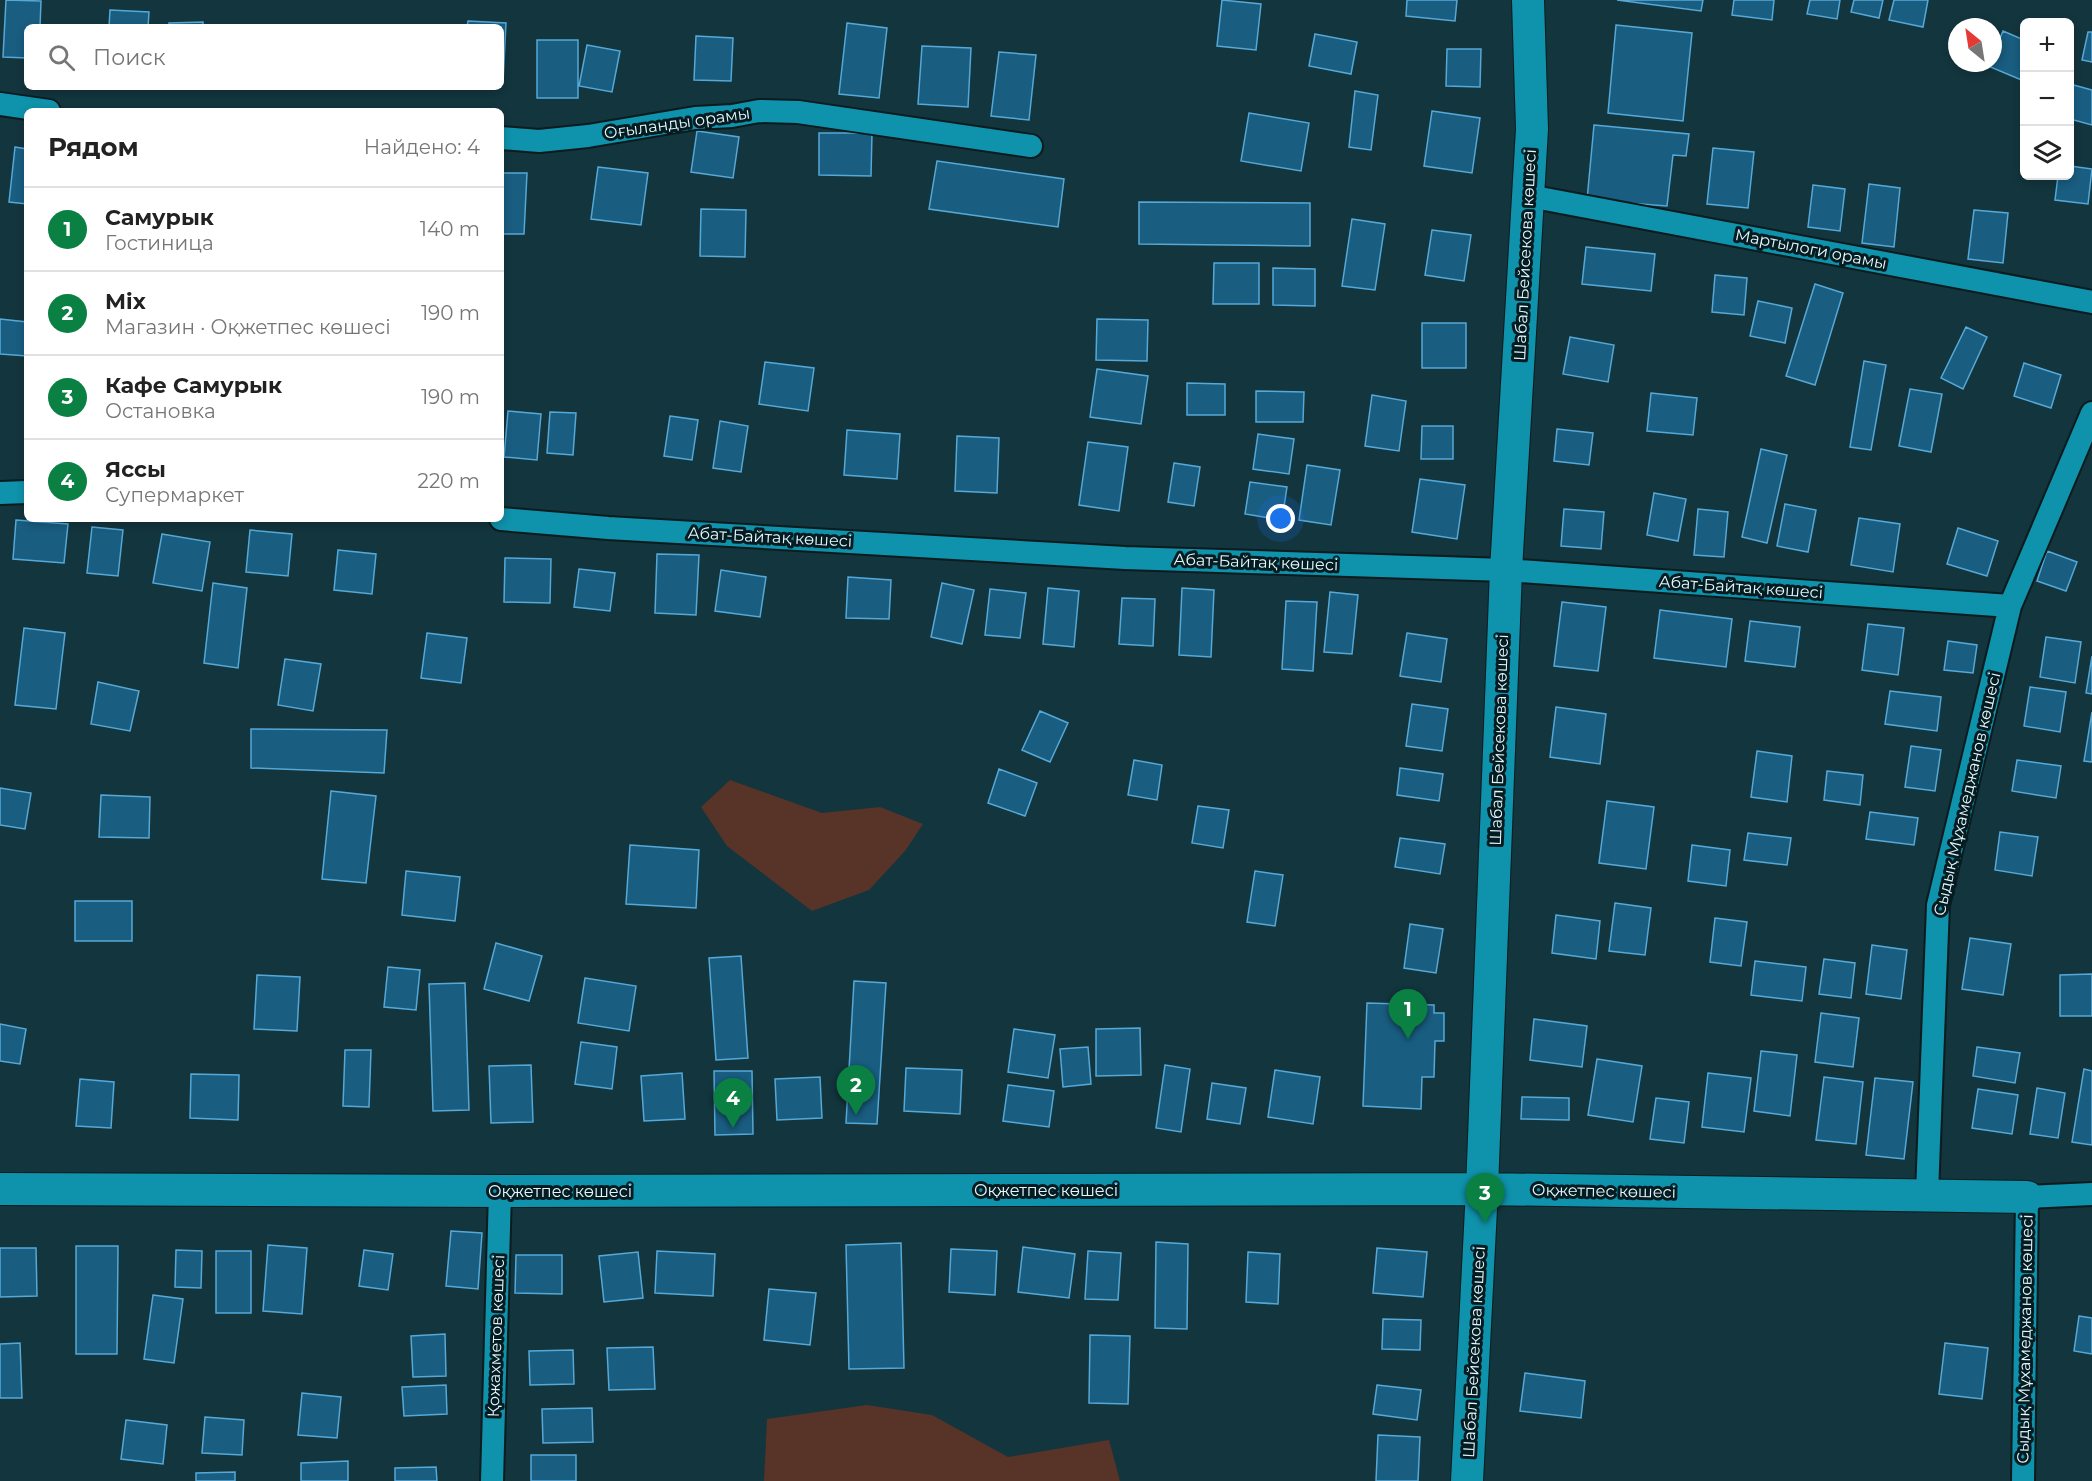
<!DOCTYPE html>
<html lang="ru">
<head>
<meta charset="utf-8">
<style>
  :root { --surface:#fff; --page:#f2f2f2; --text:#222; --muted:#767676; --line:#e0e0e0; --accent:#0b8043 }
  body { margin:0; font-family:Montserrat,sans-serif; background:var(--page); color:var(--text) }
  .controls { position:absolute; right:18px; top:18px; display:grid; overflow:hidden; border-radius:9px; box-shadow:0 3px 9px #0003 }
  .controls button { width:54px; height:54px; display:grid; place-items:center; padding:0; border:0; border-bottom:2px solid var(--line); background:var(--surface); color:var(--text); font:30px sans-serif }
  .compass { position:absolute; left:1948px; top:18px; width:54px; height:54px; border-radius:50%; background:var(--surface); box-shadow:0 3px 9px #0003; rotate:330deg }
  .you { position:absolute; left:1281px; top:519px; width:21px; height:21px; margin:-15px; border:4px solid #fff; border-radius:50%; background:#1a73e8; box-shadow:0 0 0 9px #1a73e833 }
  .badge { display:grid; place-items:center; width:39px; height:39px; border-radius:50%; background:var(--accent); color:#fff; font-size:20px; font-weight:700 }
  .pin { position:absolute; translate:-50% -50px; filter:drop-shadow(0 2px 3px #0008) }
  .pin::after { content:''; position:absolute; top:32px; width:21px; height:18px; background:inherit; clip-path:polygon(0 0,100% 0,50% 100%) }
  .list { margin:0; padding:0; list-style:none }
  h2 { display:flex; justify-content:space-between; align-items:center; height:78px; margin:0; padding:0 24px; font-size:26px }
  h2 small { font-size:20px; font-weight:400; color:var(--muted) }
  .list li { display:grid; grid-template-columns:39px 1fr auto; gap:18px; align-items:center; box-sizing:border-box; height:84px; padding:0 24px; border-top:2px solid var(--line) }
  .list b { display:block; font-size:22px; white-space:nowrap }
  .list p { margin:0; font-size:20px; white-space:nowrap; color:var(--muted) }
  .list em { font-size:20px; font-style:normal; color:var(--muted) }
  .icon { flex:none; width:33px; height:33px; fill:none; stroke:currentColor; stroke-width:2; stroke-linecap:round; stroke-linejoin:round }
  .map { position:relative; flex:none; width:2092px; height:1481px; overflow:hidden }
  .search { position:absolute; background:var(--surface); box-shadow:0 3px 9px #0003; left:24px; top:24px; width:480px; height:66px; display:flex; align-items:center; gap:15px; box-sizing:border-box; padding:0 21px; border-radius:9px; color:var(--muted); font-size:22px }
  .panel { position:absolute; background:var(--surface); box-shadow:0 3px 9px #0003; left:24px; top:108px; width:480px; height:414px; border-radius:9px }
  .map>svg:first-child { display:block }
  .green { fill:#583328 }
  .building { fill:#195d80; stroke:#56a8d7; stroke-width:1.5 }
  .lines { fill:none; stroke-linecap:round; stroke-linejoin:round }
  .street-casing { stroke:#0c1b1e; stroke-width:26 }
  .secondary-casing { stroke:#0c1b1e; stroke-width:34 }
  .street { stroke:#0f92ab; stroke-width:22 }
  .secondary { stroke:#0f92ab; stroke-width:32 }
  .labels { text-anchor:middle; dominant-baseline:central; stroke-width:6; stroke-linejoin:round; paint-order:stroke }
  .street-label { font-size:16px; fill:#e4f7fc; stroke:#041c21 }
</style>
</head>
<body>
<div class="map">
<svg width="2092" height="1481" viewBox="0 0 2092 1481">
  <rect width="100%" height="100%" fill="#13353e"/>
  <path class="green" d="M730,780L822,813L880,807L923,824L905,851L869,890L812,911L727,846L701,807Z
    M867,1405L932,1415L1008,1457L1109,1440L1120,1481H764L767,1419Z"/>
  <path class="building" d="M6,0L41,1L40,27H27V58L3,57Z
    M1222,0L1261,4L1256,50L1217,46Z
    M1407,0H1457L1455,21L1406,16Z
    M1617,0H1703L1701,11Z
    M1734,0H1774L1772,20L1732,15Z
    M1810,0H1840L1837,19L1807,14Z
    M1854,0H1883L1879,18L1851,12Z
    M1894,0H1928L1923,27L1889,20Z
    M110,10L149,12L148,27H109Z
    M468,21L506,23L503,83H501V27H467Z
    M203,22V27H169V23Z
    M847,23L887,28L879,98L839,94Z
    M1616,25L1692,33L1683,121L1608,113Z
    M2003,31L2024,40V81L1988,66L1990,63H1993V55Z
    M2088,32H2092V62L2082,60Z
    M1315,34L1357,42L1351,74L1309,66Z
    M696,36L733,38L731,81L694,80Z
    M537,40H578V98H537Z
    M587,45L620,51L612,92L579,86Z
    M922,46L971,48L968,107L918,104Z
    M1447,49H1481L1480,87L1446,86Z
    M999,52L1036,55L1029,120L991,116Z
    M2070,84L2092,90V125L2070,119Z
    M1355,91L1378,95L1371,150L1349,147Z
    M1432,111L1480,118L1472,173L1424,166Z
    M1249,113L1309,123L1301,171L1241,161Z
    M1594,125L1689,134L1686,156L1673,155L1667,206L1587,200Z
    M697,131L739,137L733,178L691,172Z
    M819,133H872L871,176L819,175Z
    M15,147L27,149V204L9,202Z
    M1713,148L1754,152L1748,208L1707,204Z
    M937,161L1064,179L1058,227L929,209Z
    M2070,166L2092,169L2088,204L2055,200L2058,176H2070Z
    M598,167L648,173L641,225L591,219Z
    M501,173H527L524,234H501Z
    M1869,184L1900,188L1894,247L1862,243Z
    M1813,185L1845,189L1840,231L1808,227Z
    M1139,202L1310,203V246L1139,244Z
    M701,209L746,210L745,257L700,256Z
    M1974,210L2008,213L2003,263L1968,259Z
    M1352,219L1385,224L1375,290L1342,286Z
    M1432,230L1471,235L1464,281L1425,275Z
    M1586,247L1655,254L1651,291L1582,284Z
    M1214,263H1259V304H1213Z
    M1273,268L1315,269V306L1273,305Z
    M1715,275L1747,278L1744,315L1712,312Z
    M1815,284L1843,293L1815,385L1786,376Z
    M1758,301L1792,308L1785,343L1750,336Z
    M0,319L27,322V356L0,354Z
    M1097,319L1148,320L1147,361L1096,360Z
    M1422,323H1466V368H1422Z
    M1966,327L1987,337L1963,389L1941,378Z
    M1570,337L1614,345L1608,382L1563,374Z
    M1864,361L1886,365L1871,450L1850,447Z
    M765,362L814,368L808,411L759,404Z
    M2024,363L2061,375L2051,408L2014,396Z
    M1097,369L1148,376L1141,424L1090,417Z
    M1187,383L1225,384V415H1187Z
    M1910,389L1942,394L1931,452L1899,446Z
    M1256,391L1304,392L1303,422H1256Z
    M1651,393L1697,398L1693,435L1647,431Z
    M1372,395L1406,401L1399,451L1365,446Z
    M508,411L541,414L537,460L504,457Z
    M550,412L576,413L573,455L547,453Z
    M670,416L698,420L692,460L664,456Z
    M720,421L748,426L741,472L713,468Z
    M1422,426H1453V459H1421Z
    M1557,429L1593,433L1589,465L1554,461Z
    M847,430L900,434L897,479L844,475Z
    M1258,434L1294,439L1289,474L1253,469Z
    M957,436L999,438L997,493L955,491Z
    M1088,442L1128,447L1119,511L1079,505Z
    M1761,449L1787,455L1767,543L1742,537Z
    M1174,463L1200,467L1194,506L1168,502Z
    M1307,465L1340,470L1331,525L1299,520Z
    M1420,479L1465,485L1457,539L1412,532Z
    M1250,482L1287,487L1282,520L1245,514Z
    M1654,493L1686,499L1678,541L1647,535Z
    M1785,504L1816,510L1808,552L1777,546Z
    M1564,509L1604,512L1601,549L1561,546Z
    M1698,509L1728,512L1724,557L1694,555Z
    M1859,518L1900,524L1893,572L1851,565Z
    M16,520L68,524L64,563L13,559Z
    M92,527L123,530L118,576L87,573Z
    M1958,528L1998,541L1987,576L1947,564Z
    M250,530L292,534L288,576L246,572Z
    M162,534L210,542L202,591L153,583Z
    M338,550L376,554L372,594L334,590Z
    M2047,551L2077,562L2066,591L2037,581Z
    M657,554L699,555L696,615L655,613Z
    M505,558L551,559L550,603L504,602Z
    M579,569L615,573L610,611L574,607Z
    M721,570L766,577L760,617L715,611Z
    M848,577L891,580L889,619L846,618Z
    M213,583L247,588L238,668L204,663Z
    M942,583L974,590L962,644L931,637Z
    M1048,588L1079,591L1074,647L1043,644Z
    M1182,588L1214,590L1211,657L1179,655Z
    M990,589L1026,593L1020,638L985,635Z
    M1330,592L1358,595L1352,654L1324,652Z
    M1122,598L1155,599L1153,646L1119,644Z
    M1286,601L1317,602L1313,671L1282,669Z
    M1562,602L1606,607L1598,671L1554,666Z
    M1660,610L1732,619L1726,667L1654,658Z
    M1750,621L1800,627L1795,667L1745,661Z
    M1868,624L1904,628L1898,675L1862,670Z
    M24,628L65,633L56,709L15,705Z
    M427,633L467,638L461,683L421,678Z
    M1407,633L1447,639L1441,682L1400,676Z
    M2046,637L2081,642L2075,683L2040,677Z
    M1948,641L1977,645L1973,673L1944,670Z
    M2092,656V694L2086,693Z
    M285,659L321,664L313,711L278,705Z
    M98,682L139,691L130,731L91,724Z
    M2030,687L2066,692L2060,732L2024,726Z
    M1890,691L1941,697L1937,731L1885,724Z
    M1412,704L1448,709L1442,751L1406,746Z
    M1556,707L1606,714L1600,764L1550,757Z
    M1040,711L1068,723L1050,762L1022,750Z
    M2092,712V762L2084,761Z
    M251,729L387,730L384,773L251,768Z
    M1911,746L1941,750L1935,791L1905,787Z
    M1757,751L1792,756L1787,802L1751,797Z
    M1134,760L1162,765L1157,800L1128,795Z
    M2017,760L2061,766L2056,798L2012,791Z
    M1400,768L1443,774L1439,801L1397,795Z
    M999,769L1037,783L1025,816L988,803Z
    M1827,771L1863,775L1860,805L1824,800Z
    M0,788L31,793L25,829L0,825Z
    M331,791L376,796L366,883L322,879Z
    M101,795L150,797L149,838L99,837Z
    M1607,801L1654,807L1646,869L1599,863Z
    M1198,806L1229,810L1223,848L1192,843Z
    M1870,812L1918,818L1914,845L1866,839Z
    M2000,832L2038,837L2032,876L1995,870Z
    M1748,833L1791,838L1787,865L1744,860Z
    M1400,838L1445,844L1440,874L1395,867Z
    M630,845L699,850L696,908L626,904Z
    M1692,845L1730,850L1726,886L1688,881Z
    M406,871L460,877L455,921L402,915Z
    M1255,871L1283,875L1275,926L1247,922Z
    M75,901H132V941H75Z
    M1615,903L1651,908L1645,955L1609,951Z
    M1556,915L1600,921L1596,959L1552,953Z
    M1715,918L1747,922L1741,966L1710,962Z
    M1410,924L1443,929L1436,973L1404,968Z
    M1970,938L2011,944L2003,995L1962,989Z
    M496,943L542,956L529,1001L484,989Z
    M1872,945L1907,950L1901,999L1866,994Z
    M741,956L748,1058L716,1060L709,958Z
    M1824,959L1855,963L1851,998L1819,994Z
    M1755,961L1806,967L1802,1001L1751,995Z
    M388,967L420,970L416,1010L384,1007Z
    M2092,974V1016H2060V975Z
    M257,975L300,977L297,1031L254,1029Z
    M585,978L636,986L629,1031L578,1023Z
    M854,981L886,983L877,1124L846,1123Z
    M465,983L469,1110L433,1111L429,984Z
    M1367,1003L1434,1005V1013H1444V1041H1435L1434,1077H1422L1421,1109L1363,1106Z
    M1821,1013L1859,1018L1853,1067L1815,1062Z
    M1534,1019L1587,1026L1582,1067L1530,1060Z
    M0,1024L26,1029L20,1064L0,1061Z
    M1140,1028L1141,1075L1096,1076V1029Z
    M1014,1029L1055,1035L1048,1078L1008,1072Z
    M581,1042L617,1047L612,1089L575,1084Z
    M1088,1047L1091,1084L1063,1087L1060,1049Z
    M1977,1047L2020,1053L2015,1083L1973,1076Z
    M345,1050H371L369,1107L343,1106Z
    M1761,1051L1797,1055L1790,1116L1754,1111Z
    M1597,1059L1642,1066L1633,1122L1588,1115Z
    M531,1065L533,1122L491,1123L489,1066Z
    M1165,1065L1190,1069L1181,1132L1156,1128Z
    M906,1068L962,1070L960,1114L904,1111Z
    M2084,1069L2092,1071V1145L2072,1142Z
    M1275,1070L1320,1077L1313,1124L1268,1117Z
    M714,1071H752L753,1134L715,1135Z
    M682,1073L685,1119L644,1121L641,1076Z
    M1708,1073L1751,1078L1744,1132L1702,1127Z
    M191,1074L239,1075L238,1120L190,1118Z
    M820,1077L822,1118L777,1120L775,1079Z
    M1824,1077L1863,1082L1856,1144L1816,1140Z
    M1875,1078L1913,1082L1904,1159L1866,1155Z
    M80,1079L114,1082L111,1128L76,1126Z
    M1212,1083L1246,1088L1240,1124L1207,1119Z
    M1008,1085L1054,1091L1049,1127L1003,1121Z
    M2037,1088L2065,1093L2058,1138L2030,1134Z
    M1978,1089L2018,1095L2012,1134L1972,1128Z
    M1522,1097L1569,1098V1120L1521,1119Z
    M1656,1098L1689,1102L1684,1143L1650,1139Z
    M451,1231L482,1233L478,1289L446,1286Z
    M1156,1242L1188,1244L1187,1329L1155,1328Z
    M901,1243L904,1368L849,1369L846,1245Z
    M268,1245L307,1248L302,1314L263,1311Z
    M76,1246H118L117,1354H76Z
    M1023,1247L1075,1254L1069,1298L1018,1292Z
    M0,1248H36L37,1296L0,1297Z
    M1377,1248L1427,1252L1423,1297L1373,1293Z
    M951,1249L997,1251L995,1295L949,1292Z
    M176,1250L202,1251L201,1288L175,1287Z
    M364,1250L393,1254L388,1290L359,1286Z
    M216,1251H251V1313H216Z
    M657,1251L715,1254L713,1296L655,1293Z
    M1088,1251L1121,1253L1118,1300L1085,1299Z
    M638,1252L643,1298L604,1302L599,1256Z
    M1248,1252L1280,1254L1278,1304L1246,1302Z
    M516,1255H562V1294L515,1293Z
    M769,1289L816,1293L810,1345L764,1340Z
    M153,1295L183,1299L174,1363L144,1359Z
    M2079,1316L2092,1318V1354L2074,1351Z
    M1383,1319L1421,1320L1420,1350L1382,1349Z
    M445,1334L446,1376L413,1377L411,1336Z
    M1090,1335L1130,1336L1128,1404L1089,1403Z
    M20,1343L22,1398H0V1344Z
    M1945,1343L1988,1348L1982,1399L1939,1394Z
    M653,1347L655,1389L609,1390L607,1348Z
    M573,1350L574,1384L530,1385L529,1351Z
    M1525,1373L1585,1381L1581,1418L1520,1411Z
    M446,1385L447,1414L404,1416L402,1387Z
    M1377,1385L1421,1390L1417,1420L1373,1414Z
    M302,1393L341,1397L337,1438L298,1435Z
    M592,1408L593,1442L543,1443L542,1409Z
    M205,1417L244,1420L242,1455L202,1453Z
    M126,1420L167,1425L163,1464L121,1459Z
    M1378,1435L1420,1437L1418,1481H1376Z
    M531,1455H576V1481H531Z
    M348,1461V1481H301V1463Z
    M436,1467L437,1481H395V1468Z
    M235,1472V1481H196V1473Z"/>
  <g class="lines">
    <g class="street-casing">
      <path id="street" d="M0,104L49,111
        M501,138L539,141L588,136L695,118L732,116L759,111L798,112L1031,146
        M1529,196L2092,302
        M0,493L27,492
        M501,519L608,528L1125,558L1506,570L2010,606
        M1927,1194L1938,905L2010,606L2092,413
        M492,1481L500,1191
        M2023,1481L2027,1197L2092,1194"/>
    </g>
    <g class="secondary-casing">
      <path id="secondary" d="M0,1189L500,1191L1482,1189L2027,1197
        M1467,1481L1482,1189L1506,570L1532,129L1528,0"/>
    </g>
    <use href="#street" class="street"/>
    <use href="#secondary" class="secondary"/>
  </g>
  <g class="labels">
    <g class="street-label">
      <text transform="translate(677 123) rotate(-8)">Оғыланды орамы</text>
      <text transform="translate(1811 249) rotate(11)">Мартылоги орамы</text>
      <text transform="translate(1525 255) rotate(-87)">Шабал Бейсекова көшесі</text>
      <text transform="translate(770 537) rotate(3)">Абат-Байтақ көшесі</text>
      <text transform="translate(1256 562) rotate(2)">Абат-Байтақ көшесі</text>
      <text transform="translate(1741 587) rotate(4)">Абат-Байтақ көшесі</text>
      <text transform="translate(1499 740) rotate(-88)">Шабал Бейсекова көшесі</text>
      <text transform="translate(1967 794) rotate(-77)">Сыдық Мұхамеджанов көшесі</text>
      <text x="1046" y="1190">Оқжетпес көшесі</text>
      <text x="560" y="1191">Оқжетпес көшесі</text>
      <text transform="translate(1604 1191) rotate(1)">Оқжетпес көшесі</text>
      <text transform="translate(496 1336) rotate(-88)">Қожахметов көшесі</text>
      <text transform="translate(2025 1339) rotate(-89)">Сыдық Мұхамеджанов көшесі</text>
      <text transform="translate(1474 1352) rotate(-87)">Шабал Бейсекова көшесі</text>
    </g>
  </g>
</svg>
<div class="controls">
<button>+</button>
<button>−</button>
<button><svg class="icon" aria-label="layers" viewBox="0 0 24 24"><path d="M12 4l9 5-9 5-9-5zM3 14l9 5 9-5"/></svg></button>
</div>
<svg class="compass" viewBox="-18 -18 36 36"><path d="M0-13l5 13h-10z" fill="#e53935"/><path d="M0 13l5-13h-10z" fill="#767676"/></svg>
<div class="you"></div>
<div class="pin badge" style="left:1408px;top:1039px">1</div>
<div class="pin badge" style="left:856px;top:1115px">2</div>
<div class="pin badge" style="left:1485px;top:1223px">3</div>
<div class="pin badge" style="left:733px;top:1128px">4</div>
<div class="search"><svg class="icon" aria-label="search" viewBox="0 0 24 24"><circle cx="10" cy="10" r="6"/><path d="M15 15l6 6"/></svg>Поиск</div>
<section class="panel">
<h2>Рядом<small>Найдено: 4</small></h2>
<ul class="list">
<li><span class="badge">1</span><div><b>Самурык</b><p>Гостиница</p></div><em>140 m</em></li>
<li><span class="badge">2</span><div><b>Mix</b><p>Магазин · Оқжетпес көшесі</p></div><em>190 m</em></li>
<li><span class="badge">3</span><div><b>Кафе Самурык</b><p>Остановка</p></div><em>190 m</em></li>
<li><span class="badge">4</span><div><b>Яссы</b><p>Супермаркет</p></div><em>220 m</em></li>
</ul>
</section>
</div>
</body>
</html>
